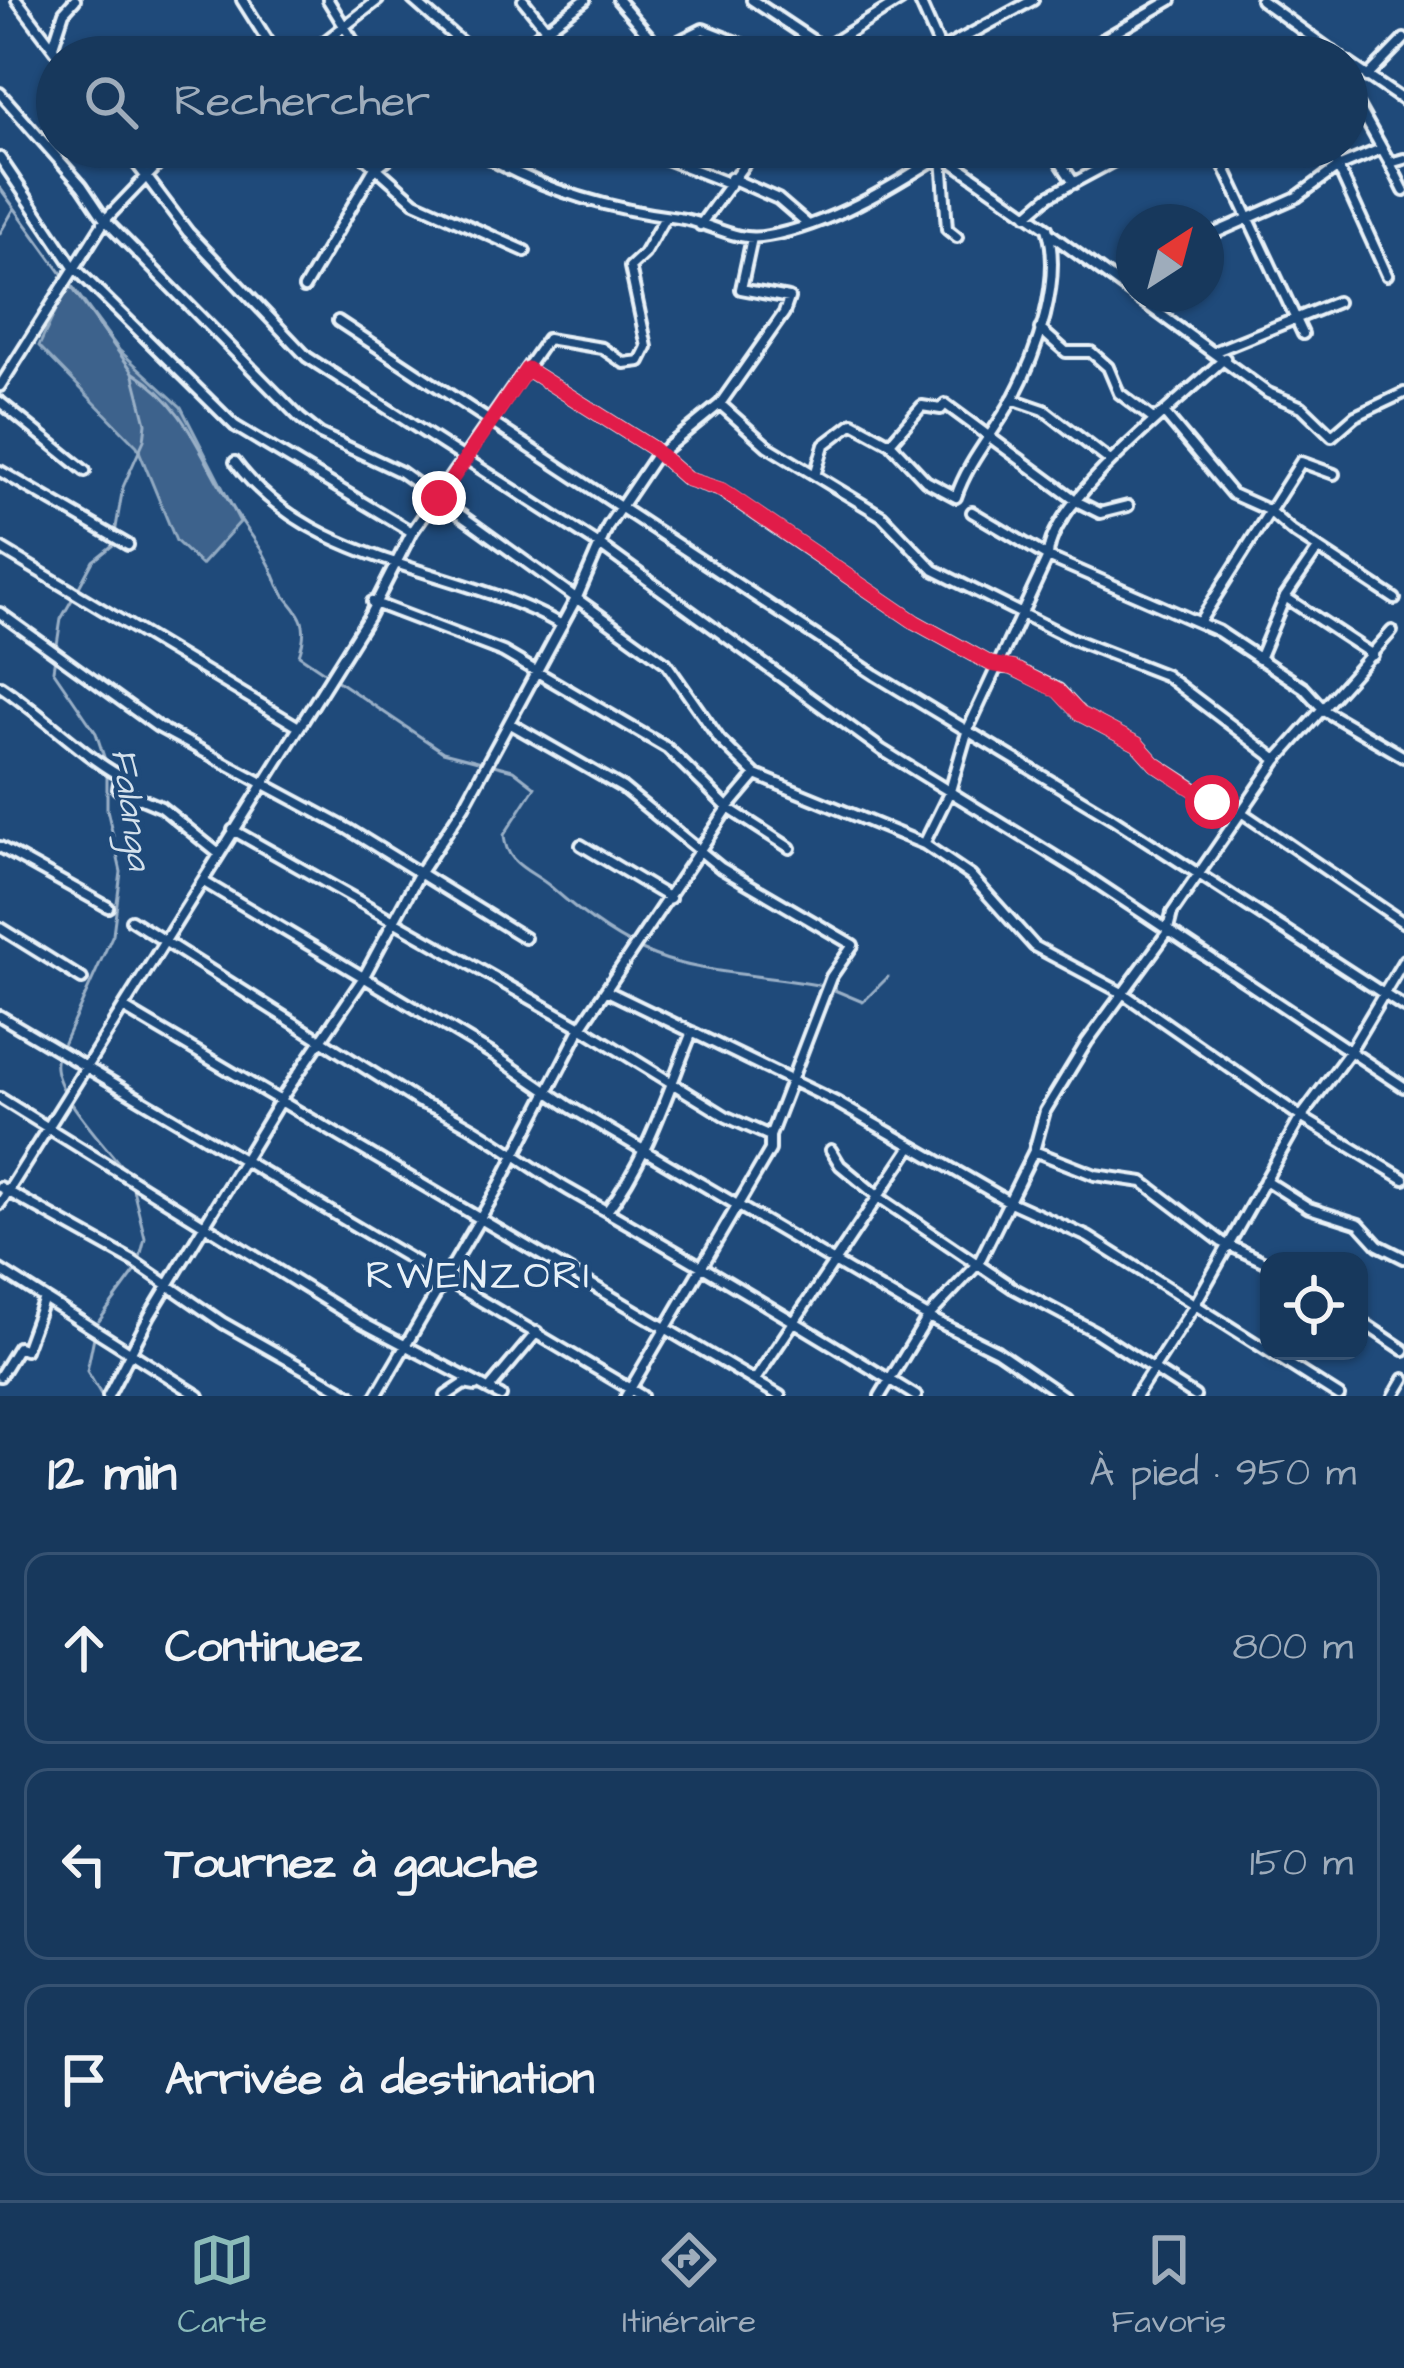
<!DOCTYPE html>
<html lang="fr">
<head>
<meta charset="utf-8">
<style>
  :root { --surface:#17385c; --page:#203f62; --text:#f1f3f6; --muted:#9eacbb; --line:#365272; --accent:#8bbbb9 }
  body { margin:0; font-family:"Architects Daughter",sans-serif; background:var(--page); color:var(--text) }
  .controls { position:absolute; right:36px; bottom:36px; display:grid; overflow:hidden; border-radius:24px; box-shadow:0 3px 9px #0004 }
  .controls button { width:108px; height:108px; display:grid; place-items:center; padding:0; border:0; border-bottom:3px solid var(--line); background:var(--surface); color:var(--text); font:60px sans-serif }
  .compass { position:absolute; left:1116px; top:204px; width:108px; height:108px; border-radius:50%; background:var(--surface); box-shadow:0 3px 9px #0004; rotate:36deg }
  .stop { position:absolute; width:36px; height:36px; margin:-27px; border:9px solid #e11d48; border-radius:50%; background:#fff }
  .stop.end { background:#e11d48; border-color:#fff; box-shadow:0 3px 12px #0008 }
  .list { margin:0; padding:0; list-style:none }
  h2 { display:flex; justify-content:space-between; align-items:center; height:156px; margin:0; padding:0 48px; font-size:51px }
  h2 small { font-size:39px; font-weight:400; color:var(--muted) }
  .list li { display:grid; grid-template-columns:78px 1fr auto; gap:36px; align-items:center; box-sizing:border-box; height:192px; margin:0 24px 24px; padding:0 24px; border:3px solid var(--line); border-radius:24px }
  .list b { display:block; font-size:45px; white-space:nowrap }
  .list em { font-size:39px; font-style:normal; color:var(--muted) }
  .icon { flex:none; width:66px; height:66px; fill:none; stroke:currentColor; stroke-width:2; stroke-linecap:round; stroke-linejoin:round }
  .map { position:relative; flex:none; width:1404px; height:1396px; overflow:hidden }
  .search { position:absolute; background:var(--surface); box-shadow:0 3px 9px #0004; left:36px; right:36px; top:36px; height:132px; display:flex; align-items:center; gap:30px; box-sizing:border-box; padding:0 42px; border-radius:66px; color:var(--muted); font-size:45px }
  .sheet { height:804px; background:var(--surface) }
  nav { display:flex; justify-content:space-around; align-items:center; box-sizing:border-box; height:168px; border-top:3px solid var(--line); background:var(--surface); font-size:33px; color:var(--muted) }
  nav a { display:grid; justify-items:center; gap:6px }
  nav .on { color:var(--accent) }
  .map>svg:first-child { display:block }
  .green { fill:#3c628c; stroke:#92aac2; stroke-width:3 }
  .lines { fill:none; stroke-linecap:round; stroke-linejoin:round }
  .stream { stroke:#9ab0c7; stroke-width:3 }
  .minor-casing { stroke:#e8f1f8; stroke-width:16 }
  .minor { stroke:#1f4a7a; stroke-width:8 }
  .route { stroke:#e11d48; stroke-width:15 }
  .labels { text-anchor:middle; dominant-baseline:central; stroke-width:9; stroke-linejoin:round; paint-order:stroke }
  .water-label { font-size:36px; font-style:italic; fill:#d4e1ec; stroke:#1f4a7a }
  .quarter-label { font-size:39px; letter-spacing:3px; fill:#e8f1f8; stroke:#1f4a7a }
</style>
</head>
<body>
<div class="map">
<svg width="1404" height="1396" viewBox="0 0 1404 1396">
  <rect width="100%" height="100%" fill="#1f4a7a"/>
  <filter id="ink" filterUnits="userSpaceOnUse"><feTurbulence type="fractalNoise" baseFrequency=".00833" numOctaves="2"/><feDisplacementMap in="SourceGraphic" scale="24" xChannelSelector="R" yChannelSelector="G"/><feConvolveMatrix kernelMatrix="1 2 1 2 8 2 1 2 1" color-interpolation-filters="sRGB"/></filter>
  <g filter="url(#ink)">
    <path class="green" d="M69,282L119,350L181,407L240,522L201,565L176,541L137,446L39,346Z"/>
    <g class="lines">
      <path class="stream" d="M0,188L133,372L146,423L144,440L123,487L113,545L93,561L78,589
        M0,233L14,209
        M134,373C188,407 200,457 233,508C249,534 266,551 276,580C285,608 315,610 299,655L443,752L513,770L535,787L504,835C506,865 531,870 551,887C656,980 696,964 823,986
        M832,989L863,1002L888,977
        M62,1047L113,934L121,872L107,809V766L96,733L53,670L61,619L73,598
        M58,1055C43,1083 108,1147 125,1171
        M99,1321L137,1269L145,1238L132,1185
        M95,1332L87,1371L102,1396"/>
      <g class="minor-casing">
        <path id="minor" d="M17,0L60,57
          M242,0L278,57
          M328,0L363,57
          M413,0L478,57
          M523,0L548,31L580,57
          M618,0L661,50L703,29L775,57
          M752,0L824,48L901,0
          M919,0L941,50
          M1261,0L1340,57
          M844,36L849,57
          M53,46L64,12L75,0
          M305,57L378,0
          M509,57L585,0
          M914,57L941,50L1033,0
          M1073,57L1171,0
          M1347,62L1404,101
          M1367,77L1404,39
          M1347,86L1390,163
          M0,93L82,186L105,220L300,418L320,434L401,472L666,663L720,740L756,775L924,844L971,876L1034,946L1124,994L1301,1117L1404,1179
          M124,147L188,232L307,357L601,546L882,750L1082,873L1404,1087
          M353,147L415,202L525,251
          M469,147C532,186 605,209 678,218C711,222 733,243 768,236C830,225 890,188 942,155
          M635,147L728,183
          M735,147L748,156
          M1050,147L1074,183
          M1215,147L1303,334
          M1329,147L1387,275
          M942,156L947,229L957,237
          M0,158L73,266L235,426L412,532
          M1404,159L1390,163L1404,191
          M731,178L778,199L807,224
          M1027,215L1049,196L1140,147
          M700,225L757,147
          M1049,233L1268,393L1302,407L1332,436L1355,416L1404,393
          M1206,237L1297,197L1338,167L1381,149
          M304,288L374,169L404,147
          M338,321L875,675L1112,818L1404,1007
          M1040,329L1066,352H1091L1108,367L1119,393L1153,419L1164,413L1232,494L1268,510L1292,531L1395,599
          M1216,351L1337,302
          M527,369L652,448L687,479L721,490L915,622L991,664L1013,668L1058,690L1080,714L1137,744L1155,764L1237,817
          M0,386L105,220L175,147
          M1012,399L1044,410L1110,461
          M0,402L85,471
          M720,404L767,446L882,516L934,570L1070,638L1165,675L1277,760
          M890,443L926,481L956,497C968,461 994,433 1012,400C1037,354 1063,279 1047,228L931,147
          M235,462C315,568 456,565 562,625
          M0,471L128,545
          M816,472L824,445L853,423L890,443L922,406L941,409L945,404L1078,502L1100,513L1128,506
          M972,512L1048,557L1218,631L1304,688L1325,711L1404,757
          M0,548L297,726
          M1285,597L1373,655
          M372,602L503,652L667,748L728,808L790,848
          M0,613L158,727L348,829L525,938
          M1200,621L1301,462L1334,474
          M1259,659L1285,597L1318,549
          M0,686C44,715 78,752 120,776L118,789L161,807L219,854
          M509,723L623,788L721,868L853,945L831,977L770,1136V1150L626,1396
          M1244,814L1404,923
          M233,830L581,1027L727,1117L770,1136
          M924,844L950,791L968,729L1048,557C1048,501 1184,398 1225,358
          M581,845L670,898
          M0,847L108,907
          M204,882L494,1055L570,1107L928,1317L997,1351L1063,1396
          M131,920L419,1102C475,1122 518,1160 569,1190C686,1256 801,1325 916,1396
          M0,928L82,979
          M607,991L836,1102L1008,1201L1088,1237L1339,1396
          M125,1009L780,1396
          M0,1016L642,1396
          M0,1098L359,1321L501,1396
          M831,1150L840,1165L880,1198L1013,1288L1096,1332L1195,1396
          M1034,1151L1095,1175L1143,1182L1222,1242L1269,1264
          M1265,1180L1309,1208L1359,1224L1378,1245L1404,1258
          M0,1187L133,1261L223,1323L352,1396
          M0,1204L369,616L412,532L547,339L602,348L624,363L640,361L647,347L630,267L644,254L664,219
          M607,1211C648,1158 667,1093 692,1032
          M0,1270L199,1396
          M1359,1320L1404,1350
          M0,1376L18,1347L25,1350L44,1298
          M755,1380L912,1146
          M489,1389L537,1332
          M108,1396L150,1315L281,1099L362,980L419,874L464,806L578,595L608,526L654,458L720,404L784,313L789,298L741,289L752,238
          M376,1396L498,1188L581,1027L728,808L756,775
          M446,1396L464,1384L475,1386
          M880,1396L928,1317L978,1264L1034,1151L1045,1111L1087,1042L1167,933L1172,913L1277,760L1392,631
          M1136,1396L1194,1306L1301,1117L1348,1054L1404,960
          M1394,1396L1404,1379"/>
      </g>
      <use href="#minor" class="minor"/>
    </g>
  </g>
  <g class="lines" filter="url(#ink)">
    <path class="route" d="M439,498L527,369L652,448L687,479L722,490L915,622L991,664L1013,668L1058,691L1080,714L1137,744L1155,764L1212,802"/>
  </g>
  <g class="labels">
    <g class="water-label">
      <text transform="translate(131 809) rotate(82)">Falanga</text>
    </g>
    <g class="quarter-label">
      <text x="479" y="1277">RWENZORI</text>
    </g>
  </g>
</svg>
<div class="controls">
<button><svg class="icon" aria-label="locate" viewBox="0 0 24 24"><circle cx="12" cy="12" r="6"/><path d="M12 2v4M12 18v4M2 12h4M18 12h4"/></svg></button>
</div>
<svg class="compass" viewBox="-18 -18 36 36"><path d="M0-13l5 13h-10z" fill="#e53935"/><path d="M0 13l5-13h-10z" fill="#9eacbb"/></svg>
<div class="stop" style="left:1212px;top:802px"></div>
<div class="stop end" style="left:439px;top:498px"></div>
<div class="search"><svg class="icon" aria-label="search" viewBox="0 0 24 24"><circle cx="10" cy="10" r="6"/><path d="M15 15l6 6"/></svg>Rechercher</div>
</div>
<section class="sheet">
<h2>12 min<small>À pied · 950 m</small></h2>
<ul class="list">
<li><svg class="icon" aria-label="ahead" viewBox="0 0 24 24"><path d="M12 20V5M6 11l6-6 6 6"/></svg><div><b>Continuez</b></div><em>800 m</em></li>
<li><svg class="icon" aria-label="left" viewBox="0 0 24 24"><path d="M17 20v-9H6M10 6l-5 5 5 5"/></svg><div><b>Tournez à gauche</b></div><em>150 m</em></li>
<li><svg class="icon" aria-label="arrive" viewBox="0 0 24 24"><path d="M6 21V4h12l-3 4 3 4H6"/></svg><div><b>Arrivée à destination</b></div></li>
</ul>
</section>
<nav>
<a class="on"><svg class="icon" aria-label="map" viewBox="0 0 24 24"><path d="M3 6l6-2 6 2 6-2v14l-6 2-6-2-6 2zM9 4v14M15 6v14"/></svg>Carte</a>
<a><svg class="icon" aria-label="directions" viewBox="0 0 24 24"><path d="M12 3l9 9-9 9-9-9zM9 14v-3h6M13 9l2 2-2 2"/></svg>Itinéraire</a>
<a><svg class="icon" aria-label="saved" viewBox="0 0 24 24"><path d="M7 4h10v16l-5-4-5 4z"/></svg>Favoris</a>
</nav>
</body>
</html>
